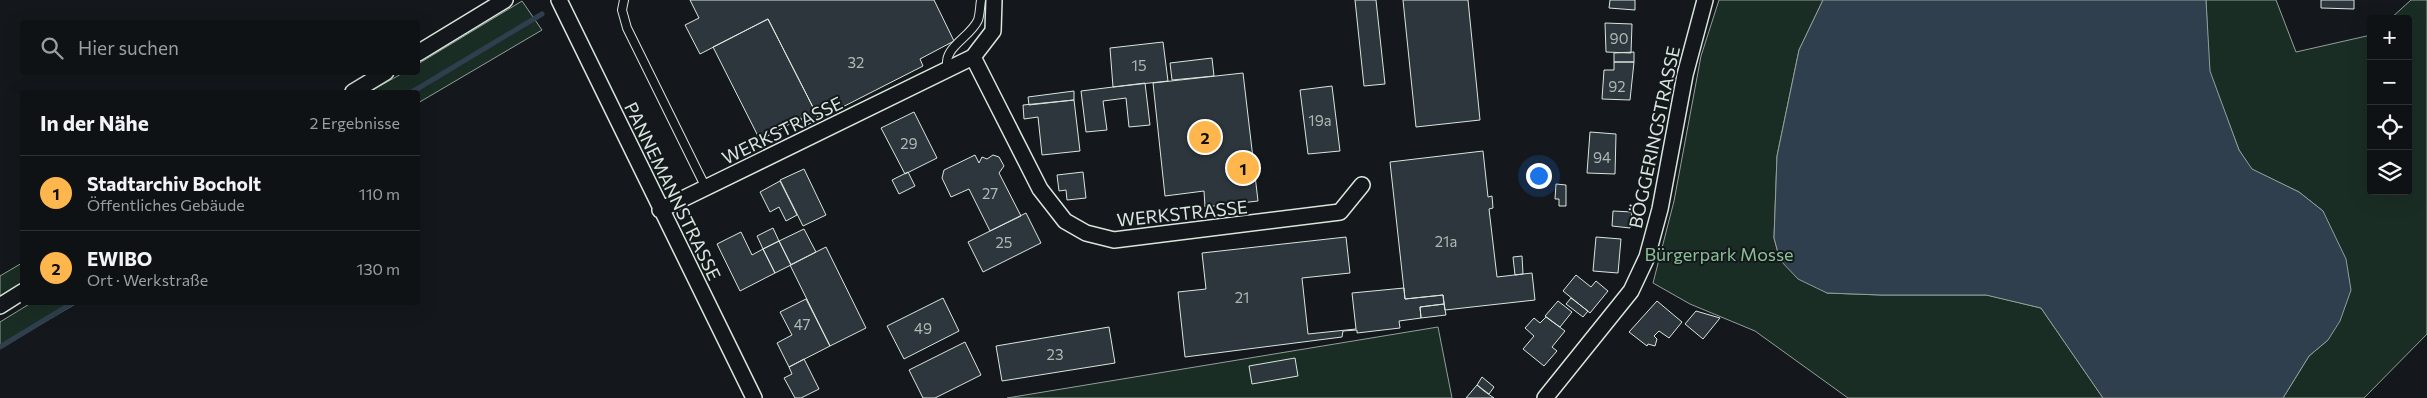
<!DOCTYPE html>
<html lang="de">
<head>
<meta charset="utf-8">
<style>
  :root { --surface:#0f1215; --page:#1d2022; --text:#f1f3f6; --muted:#9b9ea0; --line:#2f3234; --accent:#ffb74d }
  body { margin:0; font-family:Commissioner,sans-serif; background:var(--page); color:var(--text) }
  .controls { position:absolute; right:15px; top:15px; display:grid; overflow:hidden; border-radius:5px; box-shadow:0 5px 20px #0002 }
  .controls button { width:45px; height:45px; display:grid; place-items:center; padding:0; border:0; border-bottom:1px solid var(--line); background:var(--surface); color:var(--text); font:25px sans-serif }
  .you { position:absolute; left:1538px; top:175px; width:18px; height:18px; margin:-12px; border:4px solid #fff; border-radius:50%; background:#1a73e8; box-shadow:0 0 0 8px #1a73e833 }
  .badge { display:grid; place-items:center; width:32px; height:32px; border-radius:50%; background:var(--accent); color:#111; font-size:16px; font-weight:700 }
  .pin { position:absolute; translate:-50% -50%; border:2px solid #fff; box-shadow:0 1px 5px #0006 }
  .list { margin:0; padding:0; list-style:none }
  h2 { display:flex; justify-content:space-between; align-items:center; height:65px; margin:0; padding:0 20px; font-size:21px }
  h2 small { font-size:16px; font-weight:400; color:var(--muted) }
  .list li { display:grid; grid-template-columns:32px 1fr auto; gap:15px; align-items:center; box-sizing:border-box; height:75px; padding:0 20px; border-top:1px solid var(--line) }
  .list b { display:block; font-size:19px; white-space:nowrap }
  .list p { margin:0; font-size:16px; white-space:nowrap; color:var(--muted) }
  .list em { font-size:16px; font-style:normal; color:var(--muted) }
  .icon { flex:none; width:28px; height:28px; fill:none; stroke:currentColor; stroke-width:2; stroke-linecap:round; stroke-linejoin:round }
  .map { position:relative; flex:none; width:2427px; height:398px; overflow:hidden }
  .search { position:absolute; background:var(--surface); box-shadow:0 5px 20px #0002; left:20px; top:20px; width:400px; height:55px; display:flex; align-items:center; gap:12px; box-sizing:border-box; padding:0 18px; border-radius:5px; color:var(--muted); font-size:19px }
  .panel { position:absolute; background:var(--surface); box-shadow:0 5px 20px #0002; left:20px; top:90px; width:400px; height:215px; border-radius:5px }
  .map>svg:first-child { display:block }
  .green { fill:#1a2d24; stroke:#939e99 }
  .water { fill:#2f3f4d; stroke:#939e99 }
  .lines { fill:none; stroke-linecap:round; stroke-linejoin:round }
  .stream { stroke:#2f3f4d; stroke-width:5 }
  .building { fill:#2c363c; stroke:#d8e6dc }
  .service-casing { stroke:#d8e6dc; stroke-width:10 }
  .minor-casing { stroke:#d8e6dc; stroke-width:18 }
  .service { stroke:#14181c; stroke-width:8 }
  .minor { stroke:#14181c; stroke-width:15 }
  .labels { text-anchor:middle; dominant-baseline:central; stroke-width:4; stroke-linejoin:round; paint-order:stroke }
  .number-label { font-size:15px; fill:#adbab4 }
  .street-label { font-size:18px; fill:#d8e6dc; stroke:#14181c }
  .park-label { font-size:18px; fill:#8ac095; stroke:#14181c }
</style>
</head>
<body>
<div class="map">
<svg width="2427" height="398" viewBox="0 0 2427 398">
  <rect width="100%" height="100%" fill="#14181c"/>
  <path class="green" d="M1719,0H1823L1799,50L1777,156L1774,238L1780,260L1827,293L1881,295H1987L2041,308L2103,398H1848L1755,331L1690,304L1653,283L1674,201L1701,56Z
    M2206,0H2276L2296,52L2371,35V191H2408V19H2390L2411,0H2427V334L2364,398H2283L2309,356L2328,340L2323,211L2299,192L2251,169L2239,150L2209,71Z
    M522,1L542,30L418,103V92H369L403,73L418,72V64Z
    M22,263V288L0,302V276Z
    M31,303H77L0,348V322Z
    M1438,327L1452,398H1007Z"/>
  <path class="water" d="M1823,0H2206L2210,71L2239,150L2252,169L2299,192L2323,211L2346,259L2351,290L2340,321L2328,340L2309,356L2283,398H2103L2041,308L1986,295H1881L1827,293L1798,279L1780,260L1774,238L1777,156L1799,50Z"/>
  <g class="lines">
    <path class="stream" d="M412,92L542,14
      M0,347L74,302"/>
  </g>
  <path class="building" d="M690,0H934L954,41L920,59L923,66L819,119L768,19L700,54L685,25L699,18Z
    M1355,0H1376L1385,84L1364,86Z
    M1403,0H1468L1480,120L1416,127Z
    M1610,0H1635V10L1609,8Z
    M2321,0H2354V9L2321,8Z
    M768,19L819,119L805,126L801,118L760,140L713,47Z
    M1605,23L1632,24L1631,53L1606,52Z
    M1163,42L1168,81L1113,87L1110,48Z
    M1634,52V62H1614V53Z
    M1212,58L1214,76L1172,80L1170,63Z
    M1614,62H1634L1630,100L1602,99L1604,70H1614Z
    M1243,73L1258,201L1205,207L1204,191L1165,196L1153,83Z
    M1145,83L1150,125L1129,127L1126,98L1103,101L1107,130L1086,132L1081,91Z
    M1332,86L1340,151L1308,154L1300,90Z
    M1074,91V100L1029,105L1028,97Z
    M1074,100L1080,151L1042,155L1038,117L1024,119L1023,105Z
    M914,112L937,158L905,174L881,128Z
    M1590,132L1616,134L1615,174L1587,173Z
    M1483,151L1488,197L1492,196L1493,208L1489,209L1497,277L1532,273L1535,300L1445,310L1443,295L1405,299L1390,162Z
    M975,155L979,163L982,157L987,159L993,155L999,157L1004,166L999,173L1021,216L990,231L969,189L951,197L942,178L944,170Z
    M804,169L826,215L803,226L780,180Z
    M908,172L915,186L899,194L892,180Z
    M1083,172L1086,198L1067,200L1066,190L1059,191L1057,175Z
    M780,181L797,215L786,221L779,207L770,212L760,192Z
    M1556,184L1566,185V206H1559V199H1555Z
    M1613,211L1632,212L1630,228L1612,226Z
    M1026,213L1041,243L983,272L968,242Z
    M773,228L779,241L763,249L757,236Z
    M804,229L816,252L791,265L779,241Z
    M741,232L752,255L763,249L775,273L740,291L717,244Z
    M1346,237L1350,273L1302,278L1308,334L1356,329L1352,293L1404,288L1405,299L1443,295L1444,304L1420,307L1421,318L1399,321L1400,328L1357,333V330L1343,331L1342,337L1185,357L1178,292L1206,289L1202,253Z
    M1596,237L1621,239L1618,273L1593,271Z
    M779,241L791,265L775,273L763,249Z
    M826,247L866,328L830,346L790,265Z
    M1522,256L1523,274L1515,275L1513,257Z
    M1576,275L1591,287L1596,281L1608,291L1590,313L1563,291Z
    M943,298L959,331L904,359L887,326Z
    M1571,298L1588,311L1583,317L1566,304Z
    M806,299L830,346L789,367L777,343L792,335L780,312Z
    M1558,301L1572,312L1560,327L1545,316Z
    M1657,301L1682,322L1669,338L1659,331L1654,336L1657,339L1655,346L1648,344L1647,346L1629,332Z
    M1444,304L1446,315L1421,318L1420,307Z
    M1696,311L1720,318L1703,339L1685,324Z
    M1546,317L1565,331L1552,347L1557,351L1544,366L1523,349L1534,336L1525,328L1534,318L1540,323Z
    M1109,327L1115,363L1002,381L996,346Z
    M965,342L981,375L935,398H923L909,370Z
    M1295,358L1298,376L1252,384L1249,366Z
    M804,359L819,389L801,398H795L784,378L792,374L789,367Z
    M1482,377L1494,387L1489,394L1477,385Z
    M1477,385L1484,391L1494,398H1466Z"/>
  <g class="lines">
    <g class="service-casing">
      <path id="service" d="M624,0L622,10L627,28L706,188
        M948,69C941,48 970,38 978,20C980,14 980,6 981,0"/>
    </g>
    <g class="minor-casing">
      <path id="minor" d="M559,0L754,398
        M994,0L993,31L973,57L1040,189L1065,221L1086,233L1114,240L1340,212L1362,185
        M418,53L505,0
        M353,92L386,72
        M660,210L973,57
        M0,306L22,292
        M1545,398L1631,291L1647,257L1660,209L1685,75L1705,0"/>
    </g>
    <use href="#service" class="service"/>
    <use href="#minor" class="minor"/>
  </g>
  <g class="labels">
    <g class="number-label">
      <text x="1619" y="38">90</text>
      <text x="856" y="62">32</text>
      <text x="1139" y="65">15</text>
      <text x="1617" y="86">92</text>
      <text x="1320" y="120">19a</text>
      <text x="909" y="143">29</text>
      <text x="1602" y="157">94</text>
      <text x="990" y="193">27</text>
      <text x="1446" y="241">21a</text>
      <text x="1004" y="242">25</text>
      <text x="1242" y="297">21</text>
      <text x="802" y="324">47</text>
      <text x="923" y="328">49</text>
      <text x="1055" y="354">23</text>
    </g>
    <g class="street-label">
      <text transform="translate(782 130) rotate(-26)">WERKSTRASSE</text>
      <text transform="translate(1654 137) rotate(-78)">BÖGGERINGSTRASSE</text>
      <text transform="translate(673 191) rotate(64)">PANNEMANNSTRASSE</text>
      <text transform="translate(1182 213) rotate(-6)">WERKSTRASSE</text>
    </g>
    <g class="park-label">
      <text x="1719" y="254">Bürgerpark Mosse</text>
    </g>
  </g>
</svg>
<div class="controls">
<button>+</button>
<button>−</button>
<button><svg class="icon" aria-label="locate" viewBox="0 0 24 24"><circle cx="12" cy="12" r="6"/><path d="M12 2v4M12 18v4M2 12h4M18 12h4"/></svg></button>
<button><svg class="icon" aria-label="layers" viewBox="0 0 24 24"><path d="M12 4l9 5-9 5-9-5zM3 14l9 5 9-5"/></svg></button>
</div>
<div class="you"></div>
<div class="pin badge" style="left:1243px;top:168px">1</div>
<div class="pin badge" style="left:1205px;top:137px">2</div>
<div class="search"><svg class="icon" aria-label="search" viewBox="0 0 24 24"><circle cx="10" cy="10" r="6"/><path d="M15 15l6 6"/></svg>Hier suchen</div>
<section class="panel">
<h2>In der Nähe<small>2 Ergebnisse</small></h2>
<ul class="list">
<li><span class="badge">1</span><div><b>Stadtarchiv Bocholt</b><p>Öffentliches Gebäude</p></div><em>110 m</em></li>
<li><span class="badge">2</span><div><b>EWIBO</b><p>Ort · Werkstraße</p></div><em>130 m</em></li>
</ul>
</section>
</div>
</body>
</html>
